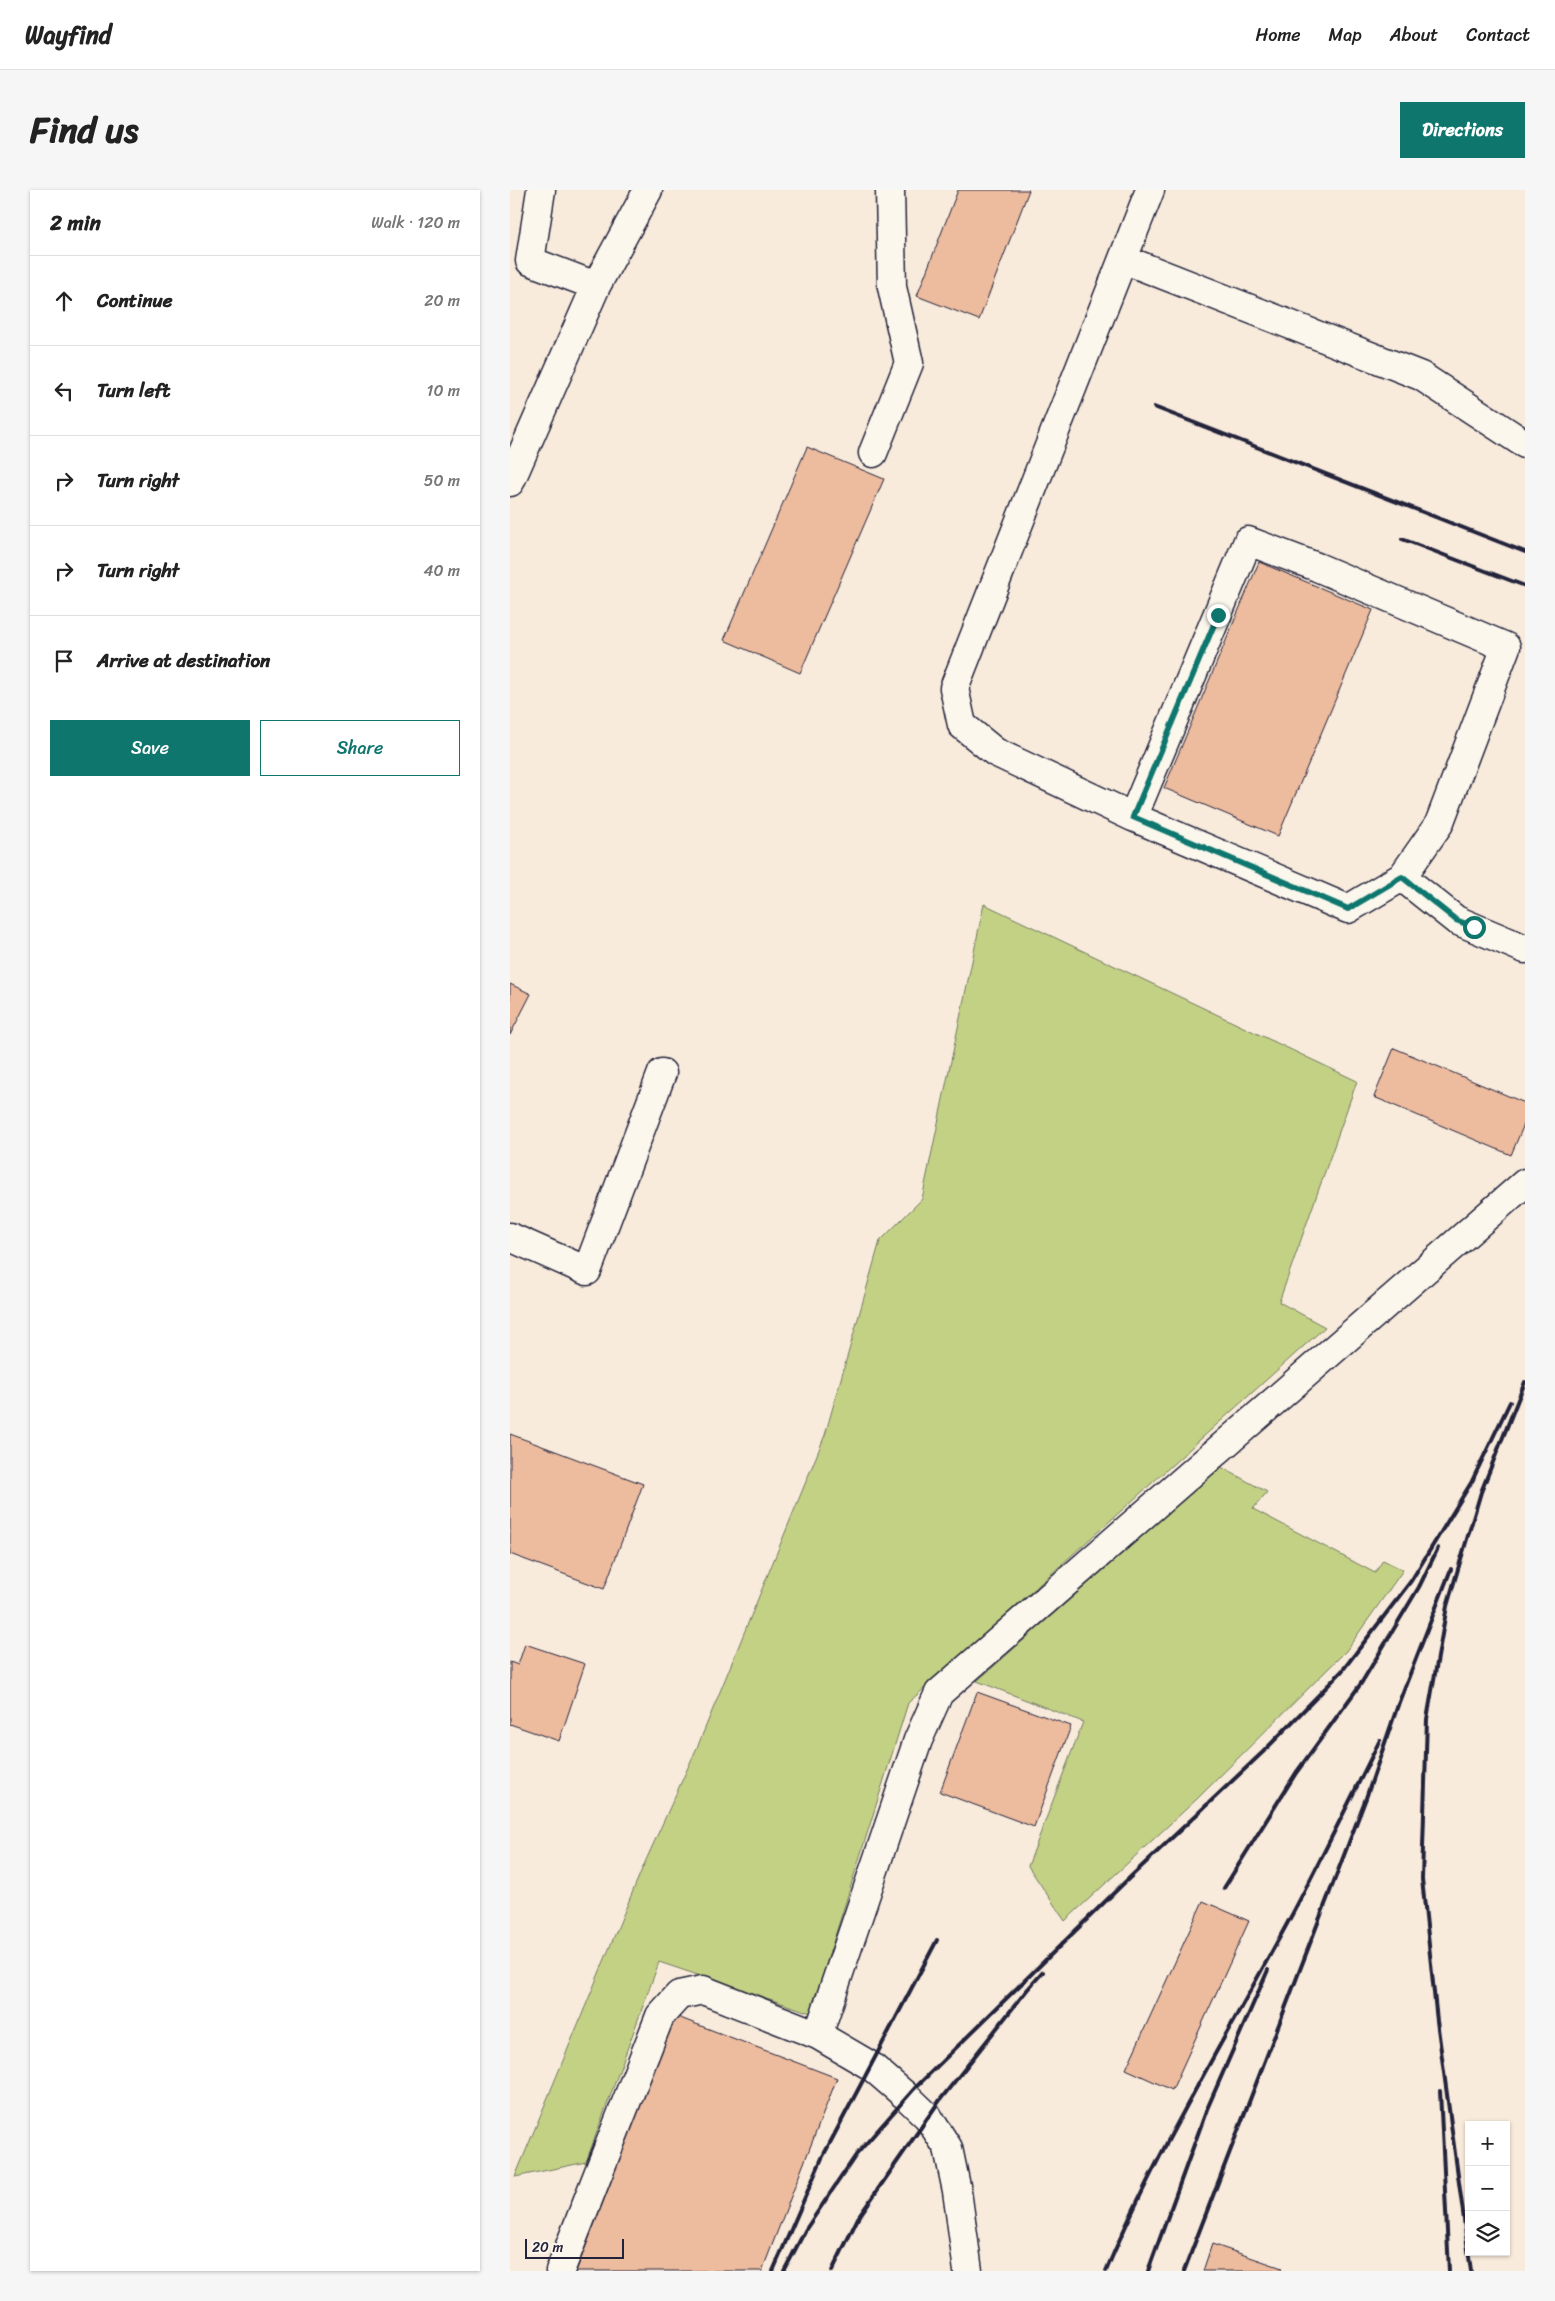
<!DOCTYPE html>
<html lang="en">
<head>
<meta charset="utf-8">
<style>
  :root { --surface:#fff; --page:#f6f6f6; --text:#222; --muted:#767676; --line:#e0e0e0; --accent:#0f766e }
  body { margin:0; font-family:Sriracha,sans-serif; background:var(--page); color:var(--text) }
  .controls { position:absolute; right:15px; bottom:15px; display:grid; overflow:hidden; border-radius:0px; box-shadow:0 1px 4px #0004 }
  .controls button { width:45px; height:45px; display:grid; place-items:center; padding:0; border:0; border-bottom:1px solid var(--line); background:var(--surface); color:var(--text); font:25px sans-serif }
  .scale { position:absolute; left:15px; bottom:12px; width:99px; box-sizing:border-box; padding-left:5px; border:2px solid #22223b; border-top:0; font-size:14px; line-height:18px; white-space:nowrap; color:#22223b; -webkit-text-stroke:4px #fbf7ec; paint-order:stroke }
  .stop { position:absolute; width:15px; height:15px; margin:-11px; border:4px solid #0f766e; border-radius:50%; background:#fff }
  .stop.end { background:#0f766e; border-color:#fff; box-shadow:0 1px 5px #0008 }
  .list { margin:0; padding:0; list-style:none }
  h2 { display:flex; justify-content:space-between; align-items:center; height:65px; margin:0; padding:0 20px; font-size:21px }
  h2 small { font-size:16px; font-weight:400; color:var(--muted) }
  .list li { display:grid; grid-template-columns:32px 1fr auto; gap:15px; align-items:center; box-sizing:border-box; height:90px; padding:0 20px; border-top:1px solid var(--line) }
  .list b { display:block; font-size:19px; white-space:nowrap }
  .list em { font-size:16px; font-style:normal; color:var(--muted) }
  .actions { display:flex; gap:10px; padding:15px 20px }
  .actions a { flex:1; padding:11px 0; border:1px solid var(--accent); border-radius:0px; text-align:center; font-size:18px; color:var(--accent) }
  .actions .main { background:var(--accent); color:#fff }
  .icon { flex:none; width:28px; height:28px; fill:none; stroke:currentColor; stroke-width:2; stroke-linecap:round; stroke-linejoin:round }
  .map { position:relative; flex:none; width:1015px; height:2081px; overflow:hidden; border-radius:0px }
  header { display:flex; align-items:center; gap:30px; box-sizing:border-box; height:70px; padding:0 25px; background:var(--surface); border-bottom:1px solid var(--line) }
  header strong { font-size:24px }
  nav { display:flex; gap:28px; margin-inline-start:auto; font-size:18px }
  .intro { display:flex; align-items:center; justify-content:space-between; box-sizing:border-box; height:120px; padding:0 30px }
  h1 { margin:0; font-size:35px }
  .button { padding:12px 22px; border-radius:0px; background:var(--accent); color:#fff; font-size:18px; font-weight:700 }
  main { display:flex; gap:30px; padding:0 30px }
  aside { flex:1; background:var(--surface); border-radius:0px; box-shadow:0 1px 4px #0004 }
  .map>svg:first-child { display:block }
  .green { fill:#c3d185; stroke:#727a60 }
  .building { fill:#edbb9e; stroke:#22223b }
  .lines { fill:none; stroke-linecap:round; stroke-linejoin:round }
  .minor-casing { stroke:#22223b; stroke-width:31 }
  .minor { stroke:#fbf7ec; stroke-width:28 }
  .rail { stroke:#22223b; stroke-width:4 }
  .route { stroke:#0f766e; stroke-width:6 }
</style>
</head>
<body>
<header>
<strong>Wayfind</strong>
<nav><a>Home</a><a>Map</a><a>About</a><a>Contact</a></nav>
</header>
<div class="intro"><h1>Find us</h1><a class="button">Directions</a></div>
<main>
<aside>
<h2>2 min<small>Walk · 120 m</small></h2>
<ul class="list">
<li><svg class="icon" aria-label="ahead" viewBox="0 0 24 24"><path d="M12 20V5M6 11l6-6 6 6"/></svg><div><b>Continue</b></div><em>20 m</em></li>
<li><svg class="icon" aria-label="left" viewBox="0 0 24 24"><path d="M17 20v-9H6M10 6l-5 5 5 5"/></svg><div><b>Turn left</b></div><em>10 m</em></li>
<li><svg class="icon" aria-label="right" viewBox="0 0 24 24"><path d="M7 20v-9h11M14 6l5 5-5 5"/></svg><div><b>Turn right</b></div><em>50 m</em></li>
<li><svg class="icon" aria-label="right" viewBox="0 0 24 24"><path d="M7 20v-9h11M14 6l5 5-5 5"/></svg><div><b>Turn right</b></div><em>40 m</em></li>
<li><svg class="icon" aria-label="arrive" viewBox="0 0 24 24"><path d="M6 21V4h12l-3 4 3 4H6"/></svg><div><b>Arrive at destination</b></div></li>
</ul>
<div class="actions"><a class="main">Save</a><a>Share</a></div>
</aside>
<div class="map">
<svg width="1015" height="2081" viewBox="0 0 1015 2081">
  <rect width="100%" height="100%" fill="#f8ebdc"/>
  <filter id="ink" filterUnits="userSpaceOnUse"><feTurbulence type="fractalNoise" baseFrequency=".02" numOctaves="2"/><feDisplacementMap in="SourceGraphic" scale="10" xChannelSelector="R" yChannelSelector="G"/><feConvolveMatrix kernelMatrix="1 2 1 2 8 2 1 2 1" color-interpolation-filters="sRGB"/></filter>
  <g filter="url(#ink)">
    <path class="green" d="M474,714L847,891L769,1112L815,1137L398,1513L301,1823L149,1772L76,1972L5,1987L132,1679L189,1553L315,1245L370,1051L412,1009Z
      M711,1277L757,1302L743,1319L865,1383L873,1370L893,1380L836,1461L687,1609L555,1731L518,1676L573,1532L467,1491Z"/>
    <path class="building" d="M448,0H519L469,130L407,106Z
      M297,257L374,289L290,483L214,450Z
      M749,372L863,420L768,646L654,598Z
      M0,794L21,804L0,845Z
      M884,858L1015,913V932L1001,965L864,907Z
      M0,1244L133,1294L94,1399L0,1364Z
      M15,1454L75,1474L49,1551L0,1534V1472L8,1475Z
      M467,1502L561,1536L524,1637L430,1602Z
      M693,1711L739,1731L662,1900L616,1879Z
      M165,1826L327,1888L252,2081H66Z
      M702,2054L772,2078L771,2081H693Z"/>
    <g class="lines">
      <g class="minor-casing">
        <path id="minor" d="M613,69L911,186L1015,254
          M86,96L138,0
          M363,263L399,173L382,97L380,0
          M0,292L86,96L20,71L31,0
          M623,627L838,719L892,687L929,634L996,457L807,377L738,351L623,627L485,562L452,535L444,498L640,0
          M892,687L946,730L1015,759
          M0,1047L77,1081L152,883
          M308,1845L408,1550L429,1503L1015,993
          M50,2081L150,1826L169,1805L193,1800L308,1845L361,1876L397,1907L418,1927L438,1958L447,2001L458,2081"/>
      </g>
      <use href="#minor" class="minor"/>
      <path class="rail" d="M644,217L1015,362
        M892,349L1015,396
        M961,1293L1000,1212
        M714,1698L786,1583L852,1492L909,1397L928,1358
        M930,1901L939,2081
        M263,2081L312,1968L427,1750
        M274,2081L296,2039L346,1965L404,1899L614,1693L753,1562L832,1481L901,1391L964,1288
        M322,2081L348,2028L430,1910L517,1800L533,1782
        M596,2081C649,1955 721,1839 785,1719C814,1663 842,1606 870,1550
        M638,2081L697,1919L758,1780
        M674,2081L856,1608L889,1512L941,1379
        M961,2081L927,1831L912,1689L917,1529L937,1416L971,1302L1015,1192"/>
    </g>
  </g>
  <g class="lines" filter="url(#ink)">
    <path class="route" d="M708,425L623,627L838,719L892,687L946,730L964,737"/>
  </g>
</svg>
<div class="controls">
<button>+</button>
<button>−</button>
<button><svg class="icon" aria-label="layers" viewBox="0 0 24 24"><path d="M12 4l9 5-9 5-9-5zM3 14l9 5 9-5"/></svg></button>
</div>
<div class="scale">20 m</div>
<div class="stop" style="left:964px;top:737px"></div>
<div class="stop end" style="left:708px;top:425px"></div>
</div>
</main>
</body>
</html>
